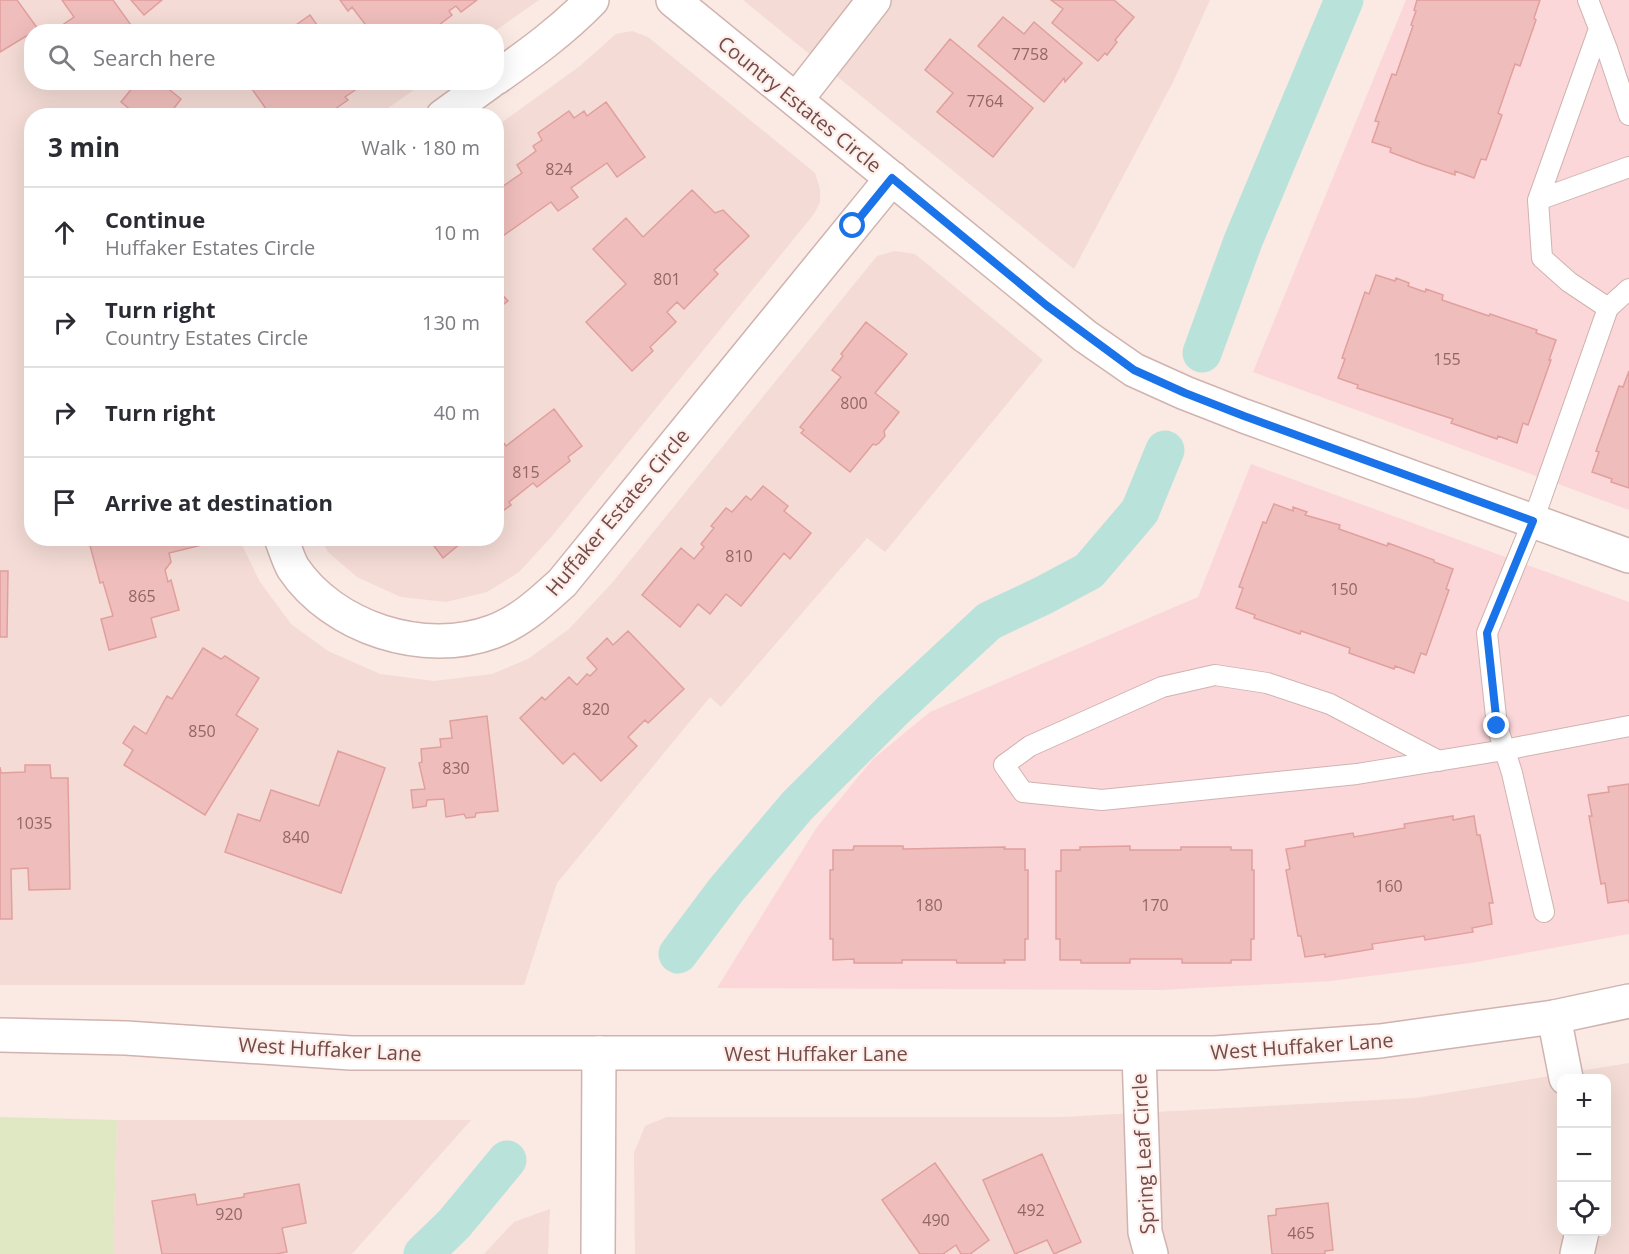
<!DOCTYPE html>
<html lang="en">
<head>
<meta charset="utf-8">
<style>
  :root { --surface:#fff; --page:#f2f2f3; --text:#2b2b33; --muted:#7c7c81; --line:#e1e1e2 }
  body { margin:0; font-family:"Open Sans",sans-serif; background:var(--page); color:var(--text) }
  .controls { position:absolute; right:18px; bottom:18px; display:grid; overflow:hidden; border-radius:12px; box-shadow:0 6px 24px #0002 }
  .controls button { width:54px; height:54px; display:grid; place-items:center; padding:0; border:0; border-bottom:2px solid var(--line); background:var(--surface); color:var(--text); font:30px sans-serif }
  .stop { position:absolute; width:18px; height:18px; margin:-14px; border:4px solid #1a73e8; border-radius:50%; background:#fff }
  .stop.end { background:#1a73e8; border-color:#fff; box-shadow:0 2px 6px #0008 }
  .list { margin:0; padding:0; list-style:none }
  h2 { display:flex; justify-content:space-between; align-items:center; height:78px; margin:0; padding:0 24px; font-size:26px }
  h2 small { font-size:20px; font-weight:400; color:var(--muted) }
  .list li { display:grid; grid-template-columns:39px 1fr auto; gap:18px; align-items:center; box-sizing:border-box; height:90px; padding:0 24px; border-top:2px solid var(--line) }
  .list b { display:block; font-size:22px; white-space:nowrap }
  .list p { margin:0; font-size:20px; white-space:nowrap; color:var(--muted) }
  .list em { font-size:20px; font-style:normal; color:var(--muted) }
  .icon { flex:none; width:33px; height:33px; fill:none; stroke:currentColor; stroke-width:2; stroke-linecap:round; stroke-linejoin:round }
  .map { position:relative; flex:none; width:1629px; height:1254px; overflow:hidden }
  .search { position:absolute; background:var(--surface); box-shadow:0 6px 24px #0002; left:24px; top:24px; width:480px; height:66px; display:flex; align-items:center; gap:15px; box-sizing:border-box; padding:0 21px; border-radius:24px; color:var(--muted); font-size:22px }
  .panel { position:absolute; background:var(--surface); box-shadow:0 6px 24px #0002; left:24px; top:108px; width:480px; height:438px; border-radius:24px }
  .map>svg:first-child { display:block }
  .residential { fill:#f4dbd5; fill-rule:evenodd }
  .commercial { fill:#fbd7d9 }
  .green { fill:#dfe8c2 }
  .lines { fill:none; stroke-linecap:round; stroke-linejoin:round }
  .canal { stroke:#b9e3da; stroke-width:39 }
  .building { fill:#efbebc; stroke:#e19f9d; stroke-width:1.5 }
  .service-casing { stroke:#d0b3af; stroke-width:22 }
  .minor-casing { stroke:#d0b3af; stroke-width:36 }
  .tertiary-casing { stroke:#d0b3af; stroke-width:36 }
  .service { stroke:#fff; stroke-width:20 }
  .minor { stroke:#fff; stroke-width:33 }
  .tertiary { stroke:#fff; stroke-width:33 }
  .route { stroke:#1a73e8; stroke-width:8 }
  .labels { text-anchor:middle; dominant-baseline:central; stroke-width:4.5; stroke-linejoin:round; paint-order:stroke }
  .number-label { font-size:16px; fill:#916766 }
  .street-label { font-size:20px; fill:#724a4a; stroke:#feeee9 }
</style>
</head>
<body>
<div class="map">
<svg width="1629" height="1254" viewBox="0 0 1629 1254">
  <rect width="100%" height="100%" fill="#fbe9e3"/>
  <path class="residential" d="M0,0H539L495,31L32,32V82L424,83L378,115L32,116V538L239,539L260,582L291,624L328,651L380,674L434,681L492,674L528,659L569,629L612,583L877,256L895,251L915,254L1043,360L885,552L867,538L721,707L710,697L557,883L524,985H0Z
    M743,0H1210L1173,82L1074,269Z
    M632,31L648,37L815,173L820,189V202L814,214L552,536L519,572L487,592L446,602L401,597L357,577L328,552L321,539L496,538L497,126L580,66L616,34Z
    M1629,1063V1254H635L634,1153L645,1126L667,1117H1062L1416,1098ZM1562,1078H1606V1232H1562Z
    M117,1120H471L352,1254H113Z
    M550,1209L548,1254H484L514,1222Z"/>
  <path class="commercial" d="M1406,0H1629V510L1253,372Z
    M1251,464L1629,602V934L1471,963L1331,981L1160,990L717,988L817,827L873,759L930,712L1198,597Z"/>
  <path class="green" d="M0,1117L117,1120L113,1254H0Z"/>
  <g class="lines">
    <path class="canal" d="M1202,353L1243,241L1344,0
      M678,954L726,890L797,806L893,710L989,621L1042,596L1089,571L1140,511L1165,450
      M423,1254L454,1224L507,1160"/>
  </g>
  <path class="building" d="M0,0H17L38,29L0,52Z
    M62,0H113L131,25L122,32H60L58,28L74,17Z
    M131,0H162L144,15Z
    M340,0H477L461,12L456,6L449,11L452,15L431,31L427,26L420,32H371L352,7L348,11Z
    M1051,0H1114L1134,17L1115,40L1117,42L1107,55L1105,53L1098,61L1052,23L1063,9Z
    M1417,0H1540L1534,18L1536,20L1520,66L1515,64L1498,113L1502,115L1486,160L1481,159L1474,178L1455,171V175L1422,164L1390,152L1391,148L1372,142L1379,122L1375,121L1392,74L1396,75L1413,26L1411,25L1416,11L1414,10Z
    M310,15L322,32H286Z
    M1003,17L1024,34L1034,22L1082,63L1065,82L1064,78L1044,102L978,46Z
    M950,39L1033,108L993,157L937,112L953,93L925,70Z
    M137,82H160L181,99L168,116H138L121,102Z
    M247,82H359L361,86L345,97L348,100L325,116H294L293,113L290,116H271Z
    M606,102L645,157L617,177L607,163L571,188L578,197L558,211L551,202L500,238L496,233V191L522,173L517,165L536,151L533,146L542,140L538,133L569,111L574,118L584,111L587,116Z
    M692,190L715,213L723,210L749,236L714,270L718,274L684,309L677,302L667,312L676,322L650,347L653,351L632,371L586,322L626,284L593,249L626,218L643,237Z
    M1376,275L1395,281L1396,278L1409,283L1408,286L1425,292L1426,289L1443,295L1442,300L1489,316L1490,314L1537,330L1536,333L1556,340L1549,360H1551L1528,425L1523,423L1517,443L1498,436L1497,439L1451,423L1453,419L1357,388L1358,385L1338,378L1345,359L1342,358L1365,292L1369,294Z
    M496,288L508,301L496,310Z
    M866,322L907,354L875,393L899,412L884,431L885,436L879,443L876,445L873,444L850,472L801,433L804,430L800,427L841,377L832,370L843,356L841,354Z
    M1629,371V488L1611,482L1612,479L1592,472L1599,452L1596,451L1619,386L1623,387Z
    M554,409L582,446L568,457L570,461L537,487L533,483L509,502L511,505L496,516V433L506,446Z
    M763,486L788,506L784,511L811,533L790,559L784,553L741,606L726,594L710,614L698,604L680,627L642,595L681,548L694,559L704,547L701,544L714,528L711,526L726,508L732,512L746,496L751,500Z
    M1274,504L1293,511V507L1307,512L1305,515L1340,525L1339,529L1387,546L1388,543L1434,560V562L1453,569L1446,589L1449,590L1426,655L1421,653L1414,673L1395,666L1394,669L1349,653L1350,648L1301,631L1300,634L1254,618L1255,615L1236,608L1243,588L1239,587L1263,522L1266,523Z
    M88,538H200L202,545L169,553L171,562L165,570L168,582L171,580L179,610L151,618L156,637L109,650L101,619L113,616L103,582L100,583Z
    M428,538H467L443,558Z
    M0,571H8L7,637H0Z
    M628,631L684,689L648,723L645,720L628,737L637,746L601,781L574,753L563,764L520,718L542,697L545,700L569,677L577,685L587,674L590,676L597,669L587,658L607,638L613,645Z
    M203,648L221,659L225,656L259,678L236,715L258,729L205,815L124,765L133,750L123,743L134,726L146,734L167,696L172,699Z
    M487,716L498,811L476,813L475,817L466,818L464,814L446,817L444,799L427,800L426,806L413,808L411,790L425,789L419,763L422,762L421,749L441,747L440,739L452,738L450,721Z
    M338,751L385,768L341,893L225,852L238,814L260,821L271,790L319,806Z
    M25,765H50L51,778H68L70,889L29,890L28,868L11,869L12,919H0V767L1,773L25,772Z
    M1629,784V903L1628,900L1608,903L1605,883L1601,884L1589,816H1592L1588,795L1609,792L1608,787Z
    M1453,816V820L1474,816L1477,835H1480L1493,903H1489L1492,924L1472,928L1473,932L1425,940L1424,936L1372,944L1373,949L1325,957V954L1305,957L1301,936H1298L1286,870L1290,869L1286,849L1305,846V841L1353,833L1354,837L1405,828L1404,824Z
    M854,846H903V849L1005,847L1004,849H1025V870H1028V939H1025V960H1004L1005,963H957L956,960H902V963H854V959L833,960V939H830V870H833V850H853Z
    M1130,846V850H1181V847H1231V850H1252V870H1254V939H1251V960H1231V963H1182V959H1130V963H1081V960H1060V939H1056V871H1061V850H1080V847Z
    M1042,1154L1081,1242L1054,1254L1047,1240L1015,1254L983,1180Z
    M935,1163L989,1240L970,1254H961L956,1245L943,1254H920L882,1200Z
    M299,1184L306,1223L282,1228L287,1252L276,1254H162L152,1201L195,1194L197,1205L244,1197V1194Z
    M1328,1203L1333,1250L1325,1251V1254H1272L1268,1216L1276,1215V1209Z"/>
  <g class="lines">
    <g class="service-casing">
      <path id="service" d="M1588,0L1607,49L1629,115
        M1599,29L1538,200L1542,258L1569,282L1608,308
        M1538,200L1629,167
        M1439,761L1330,704L1267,683L1215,675L1162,687L1030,746L1004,765L1023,792L1102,800L1357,774L1504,750L1629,726
        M1544,912L1512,773L1497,726L1487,633L1533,521L1608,308L1629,289"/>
    </g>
    <g class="minor-casing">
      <path id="minor" d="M673,0L1085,336L1134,370L1185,393L1244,416L1629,556
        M496,78C530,54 563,30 592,0
        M796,100L874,0
        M443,116L490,82
        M281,538C285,548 288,559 293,568C333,628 424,657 492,632C520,622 541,602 562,583L892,178
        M1554,1017L1566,1078
        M1139,1054L1145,1232L1151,1254
        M598,1254L599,1053
        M1577,1254L1582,1232"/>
    </g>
    <g class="tertiary-casing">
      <path id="tertiary" d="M0,1035L126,1038L351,1053H1215L1380,1041L1554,1017L1629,1001"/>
    </g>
    <use href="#service" class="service"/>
    <use href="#minor" class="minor"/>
    <use href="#tertiary" class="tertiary"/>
  </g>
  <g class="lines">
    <path class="route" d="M853,226L892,178L1046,305L1134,370L1185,393L1244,416L1533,521L1487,633L1497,726"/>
  </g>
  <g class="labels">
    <g class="number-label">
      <text x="1030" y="54">7758</text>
      <text x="985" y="101">7764</text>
      <text x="559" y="169">824</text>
      <text x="667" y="279">801</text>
      <text x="1447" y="359">155</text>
      <text x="854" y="403">800</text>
      <text x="526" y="472">815</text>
      <text x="739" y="556">810</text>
      <text x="1344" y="589">150</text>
      <text x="142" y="596">865</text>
      <text x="596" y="709">820</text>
      <text x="202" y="731">850</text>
      <text x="456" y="768">830</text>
      <text x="34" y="823">1035</text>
      <text x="296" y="837">840</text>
      <text x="1389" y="886">160</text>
      <text x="929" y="905">180</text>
      <text x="1155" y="905">170</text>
      <text x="1031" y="1210">492</text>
      <text x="229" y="1214">920</text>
      <text x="936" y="1220">490</text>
      <text x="1301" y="1233">465</text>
    </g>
    <g class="street-label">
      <text transform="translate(800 104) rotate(39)">Country Estates Circle</text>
      <text transform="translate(617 512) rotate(-50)">Huffaker Estates Circle</text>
      <text transform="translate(1302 1046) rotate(-4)">West Huffaker Lane</text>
      <text transform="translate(330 1049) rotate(3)">West Huffaker Lane</text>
      <text x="816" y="1053">West Huffaker Lane</text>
      <text transform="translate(1143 1154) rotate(-93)">Spring Leaf Circle</text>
    </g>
  </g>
</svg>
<div class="controls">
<button>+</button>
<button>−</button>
<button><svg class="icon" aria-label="locate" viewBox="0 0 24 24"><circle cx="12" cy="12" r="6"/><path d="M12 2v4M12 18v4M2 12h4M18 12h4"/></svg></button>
</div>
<div class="stop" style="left:853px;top:226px"></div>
<div class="stop end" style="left:1497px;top:726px"></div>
<div class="search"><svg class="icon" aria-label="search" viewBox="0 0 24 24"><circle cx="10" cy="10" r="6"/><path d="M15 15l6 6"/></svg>Search here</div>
<section class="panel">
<h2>3 min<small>Walk · 180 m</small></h2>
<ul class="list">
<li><svg class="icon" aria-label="ahead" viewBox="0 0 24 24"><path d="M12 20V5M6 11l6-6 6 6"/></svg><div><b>Continue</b><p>Huffaker Estates Circle</p></div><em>10 m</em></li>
<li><svg class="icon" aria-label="right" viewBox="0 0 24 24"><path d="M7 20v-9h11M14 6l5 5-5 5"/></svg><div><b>Turn right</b><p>Country Estates Circle</p></div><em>130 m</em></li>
<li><svg class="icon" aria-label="right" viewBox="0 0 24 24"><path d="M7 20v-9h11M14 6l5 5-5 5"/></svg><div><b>Turn right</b></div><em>40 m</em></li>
<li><svg class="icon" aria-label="arrive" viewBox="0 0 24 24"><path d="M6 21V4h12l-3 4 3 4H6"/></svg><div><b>Arrive at destination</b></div></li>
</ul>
</section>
</div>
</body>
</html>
